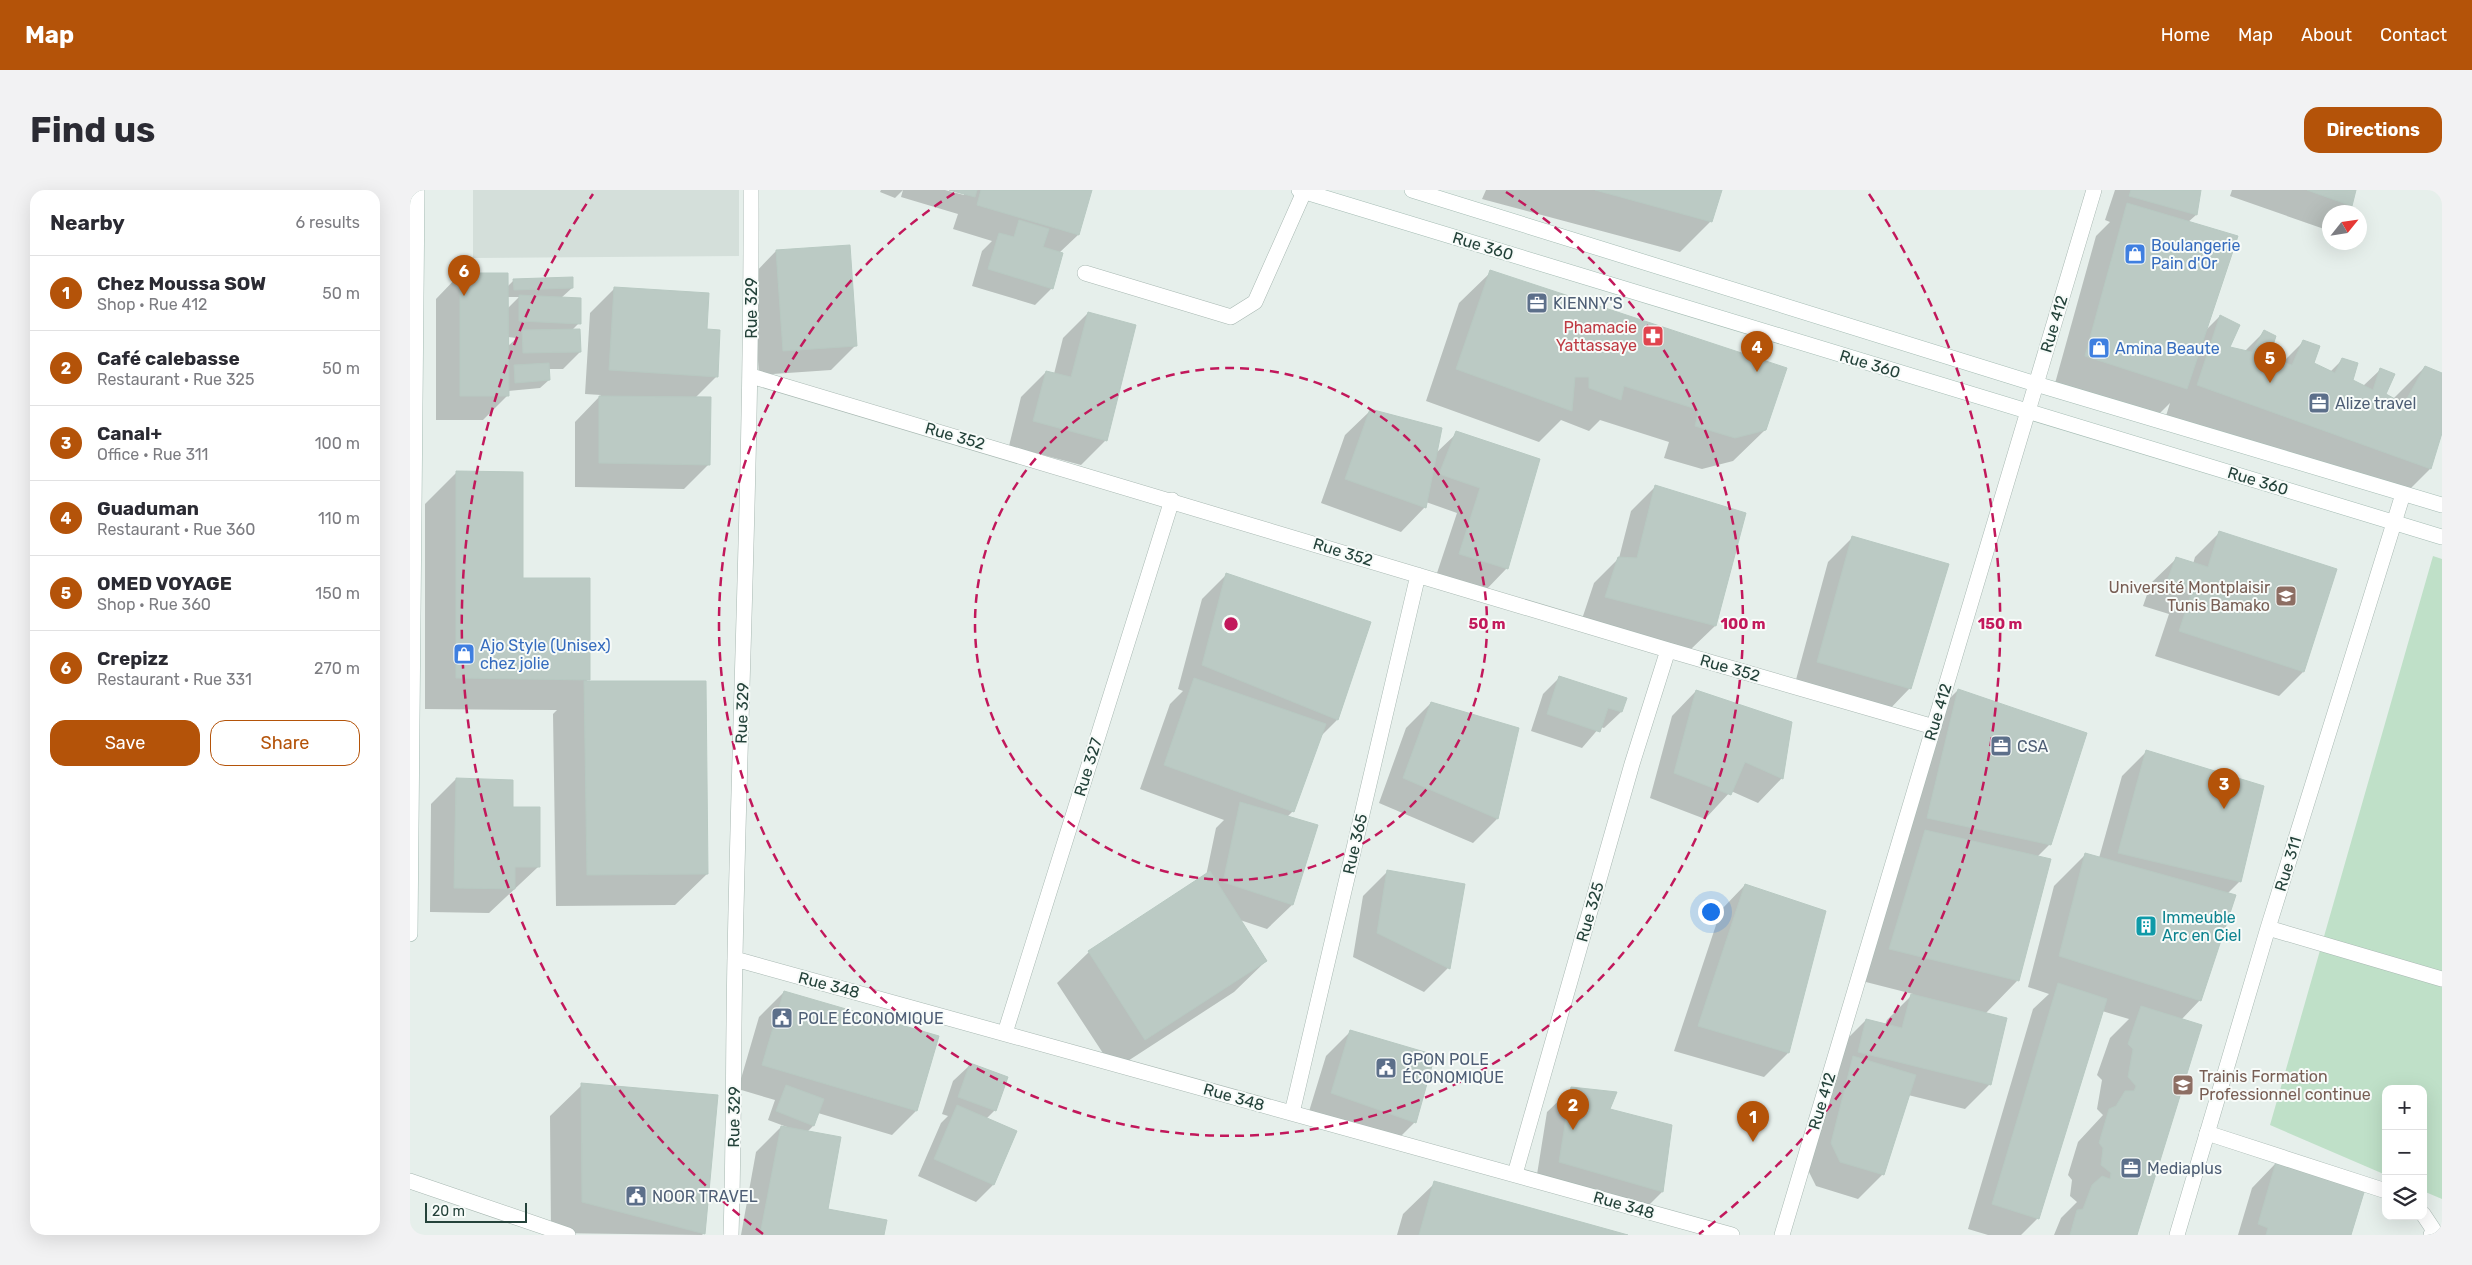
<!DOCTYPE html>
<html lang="en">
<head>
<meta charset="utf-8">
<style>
  :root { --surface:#fff; --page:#f2f2f3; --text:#2b2b33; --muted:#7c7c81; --line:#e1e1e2; --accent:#b45309 }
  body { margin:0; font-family:Rubik,sans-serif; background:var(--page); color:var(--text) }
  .controls { position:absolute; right:15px; bottom:15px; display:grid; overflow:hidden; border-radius:10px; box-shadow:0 5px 20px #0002 }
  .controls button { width:45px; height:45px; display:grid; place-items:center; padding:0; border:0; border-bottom:1px solid var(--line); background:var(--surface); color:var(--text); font:25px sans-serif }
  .compass { position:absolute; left:1912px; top:15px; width:45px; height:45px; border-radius:50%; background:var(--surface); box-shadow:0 5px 20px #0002; rotate:60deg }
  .scale { position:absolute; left:15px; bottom:12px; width:102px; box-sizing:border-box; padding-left:5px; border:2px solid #24423a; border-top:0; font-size:14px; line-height:18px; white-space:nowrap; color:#24423a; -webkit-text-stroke:4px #f7fbf9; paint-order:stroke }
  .you { position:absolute; left:1300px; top:721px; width:18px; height:18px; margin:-12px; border:4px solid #fff; border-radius:50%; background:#1a73e8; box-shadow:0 0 0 8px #1a73e833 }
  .badge { display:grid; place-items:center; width:32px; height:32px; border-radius:50%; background:var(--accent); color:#fff; font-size:16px; font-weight:700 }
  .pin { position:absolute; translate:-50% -41px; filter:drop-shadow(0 1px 2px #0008) }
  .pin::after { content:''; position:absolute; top:26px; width:18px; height:15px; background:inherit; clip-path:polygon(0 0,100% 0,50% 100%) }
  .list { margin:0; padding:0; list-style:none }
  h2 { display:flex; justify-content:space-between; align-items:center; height:65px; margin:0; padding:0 20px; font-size:21px }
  h2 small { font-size:16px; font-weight:400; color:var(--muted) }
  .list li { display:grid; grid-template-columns:32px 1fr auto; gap:15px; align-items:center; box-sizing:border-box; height:75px; padding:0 20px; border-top:1px solid var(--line) }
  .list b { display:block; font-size:19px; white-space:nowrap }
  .list p { margin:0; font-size:16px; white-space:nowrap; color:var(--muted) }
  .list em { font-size:16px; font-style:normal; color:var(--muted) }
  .actions { display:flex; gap:10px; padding:15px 20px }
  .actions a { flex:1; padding:11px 0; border:1px solid var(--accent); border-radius:15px; text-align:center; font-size:18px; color:var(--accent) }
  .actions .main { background:var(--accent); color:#fff }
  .icon { flex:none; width:28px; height:28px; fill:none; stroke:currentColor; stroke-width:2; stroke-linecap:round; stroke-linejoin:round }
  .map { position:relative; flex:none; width:2032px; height:1045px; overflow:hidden; border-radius:15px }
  header { display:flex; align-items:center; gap:30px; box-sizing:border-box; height:70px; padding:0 25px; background:var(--accent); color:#fff }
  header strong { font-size:24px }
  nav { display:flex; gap:28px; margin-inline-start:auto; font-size:18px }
  .intro { display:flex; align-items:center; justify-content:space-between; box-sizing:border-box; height:120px; padding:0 30px }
  h1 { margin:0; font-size:35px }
  .button { padding:12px 22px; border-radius:15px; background:var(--accent); color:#fff; font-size:18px; font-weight:700 }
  main { display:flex; gap:30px; padding:0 30px }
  aside { flex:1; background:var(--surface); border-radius:15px; box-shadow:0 5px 20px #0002 }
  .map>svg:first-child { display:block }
  .built { fill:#d4dfda }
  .green { fill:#bfe0c8 }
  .shadow { fill:#0003; fill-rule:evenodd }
  .building { fill:#bbcac4; stroke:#b8c9c2 }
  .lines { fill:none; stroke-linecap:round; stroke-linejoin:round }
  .service-casing { stroke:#a8b8b2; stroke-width:16 }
  .minor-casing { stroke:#a8b8b2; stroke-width:16 }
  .tertiary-casing { stroke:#a8b8b2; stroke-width:16 }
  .secondary-casing { stroke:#a4bbb3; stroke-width:16 }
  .service { stroke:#fff; stroke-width:15 }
  .minor { stroke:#fff; stroke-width:15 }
  .tertiary { stroke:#fff; stroke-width:15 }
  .secondary { stroke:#fff; stroke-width:15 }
  .ring { fill:none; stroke:#c2185b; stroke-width:2.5; stroke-dasharray:9 6 }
  .labels { text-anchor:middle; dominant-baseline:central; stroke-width:4; stroke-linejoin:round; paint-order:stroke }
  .shop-label { font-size:16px; fill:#366cbe; stroke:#f7fbf9; text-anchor:start }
  .street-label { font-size:16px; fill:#24423a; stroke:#f7fbf9 }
  .service-label { font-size:16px; fill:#4e5e75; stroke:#f7fbf9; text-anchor:start }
  .health-label { font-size:16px; fill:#be3a42; stroke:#f7fbf9; text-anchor:end }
  .education-label { font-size:16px; fill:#785e54; stroke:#f7fbf9; text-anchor:end }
  .culture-label { font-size:16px; fill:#0d838f; stroke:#f7fbf9; text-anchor:start }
  .centre { fill:#c2185b; stroke:#f7fbf9; stroke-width:2.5 }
  .ring-label { font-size:15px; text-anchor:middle; font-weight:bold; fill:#c2185b; stroke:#f7fbf9; stroke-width:4; stroke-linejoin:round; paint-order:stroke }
</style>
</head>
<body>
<header>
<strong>Map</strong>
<nav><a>Home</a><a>Map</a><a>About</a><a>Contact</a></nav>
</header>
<div class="intro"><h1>Find us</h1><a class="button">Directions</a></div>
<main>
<aside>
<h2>Nearby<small>6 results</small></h2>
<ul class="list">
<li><span class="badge">1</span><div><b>Chez Moussa SOW</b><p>Shop · Rue 412</p></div><em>50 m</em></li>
<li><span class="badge">2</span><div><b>Café calebasse</b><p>Restaurant · Rue 325</p></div><em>50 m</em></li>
<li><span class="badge">3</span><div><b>Canal+</b><p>Office · Rue 311</p></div><em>100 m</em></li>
<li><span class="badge">4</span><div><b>Guaduman</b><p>Restaurant · Rue 360</p></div><em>110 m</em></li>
<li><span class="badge">5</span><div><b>OMED VOYAGE</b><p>Shop · Rue 360</p></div><em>150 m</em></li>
<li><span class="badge">6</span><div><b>Crepizz</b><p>Restaurant · Rue 331</p></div><em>270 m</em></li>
</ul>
<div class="actions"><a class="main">Save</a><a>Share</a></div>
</aside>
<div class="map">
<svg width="2032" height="1045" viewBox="0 0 2032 1045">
  <rect width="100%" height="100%" fill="#e6efeb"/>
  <path class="built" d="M63,0H329V66L63,68Z"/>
  <path class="green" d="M2023,366L2032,369V1009L2013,1001V899H1976V985L1860,935Z"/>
  <path class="shadow" d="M471,0H535L554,5V3L544,0H681L668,45L649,63L642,98L625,115L562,96L572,61L582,51L543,39L548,24L491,7L493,0L485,8L470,2Z
    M1076,0H1311L1301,31L1270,62L1072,9Z
    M1705,0H1790L1786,25L1777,33L1794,142L1810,126L1818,158L1834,162L1854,142L1857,169L1872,173L1893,152L1902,173L1920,182L1932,170L1942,191L1953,196L1971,179L1975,205L1983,209L2015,177L2032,185V239L2020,279L1989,310L1756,226L1760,213L1744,229L1644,197L1686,46L1700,32L1695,30Z
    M1822,0H1944L1941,15L1934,22H1920V37L1917,40L1820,6Z
    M366,61L446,155L421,180L349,185L342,86Z
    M1081,82L1355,240L1323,271L1292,279L1254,268L1259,252L1190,230L1179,241L1151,230L1129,252L1016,211L1049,113Z
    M50,84L97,97L104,90L162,98L151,108L169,133L162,140L170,162L153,179H138L139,190L130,198L98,201V205L73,230H26V109ZM97,107H109L97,119ZM97,147L107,148L97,157Z
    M205,98L295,140L309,141L306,187L285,208L299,274L274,299L165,297V232L191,205L175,204L180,123Z
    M678,123L696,250L671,275L599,256L611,207L636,182L644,184L653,148Z
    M960,221L1026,263L1047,243L1129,269L1097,378L1073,403L1025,389L1047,323L1016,312L1015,317L991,342L911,313L935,245Z
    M47,282L112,389L178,489L175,493L297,684L265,715L146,716L143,524L147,520L15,519V314Z
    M1245,297L1305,436L1280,460L1171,432L1184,393L1209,368L1221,321Z
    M1810,342L1925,380L1893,482L1869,506L1745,466L1759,424L1733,416L1741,393L1766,369L1783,374L1785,367Z
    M1443,347L1500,498L1476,523L1384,497L1418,372Z
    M816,385L927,530L910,547L883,621L877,627L907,636L882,715L857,739L830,730L856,771L824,802L704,880L647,793L679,762L796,686L806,638L814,630L730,599L760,514L773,501L768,499L792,409Z
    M1150,487L1211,522L1194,538L1190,537L1172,558L1121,541L1133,504Z
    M1548,500L1640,654L1627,667L1639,670L1607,791L1575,824L1580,894L1555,919L1498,905L1473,984L1448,1009L1406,996L1397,978L1431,855L1456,830L1475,835L1477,830L1503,804L1448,790L1484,673L1495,662L1486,660L1517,531Z
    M1286,501L1372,588L1348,613L1321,601L1295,629L1240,608L1262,526Z
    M1021,513L1108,539L1087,629L1063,653L969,613L996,538Z
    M1736,562L1830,691L1817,704L1790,810L1771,830L1726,1045H1644L1651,1028L1667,1012L1660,1006L1662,990L1658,985L1668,952L1693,925L1687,919L1692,890L1687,885L1700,848L1719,829L1692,821L1628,1028L1611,1045H1578L1558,1039L1623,819L1639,804L1618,797L1644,696L1676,664L1689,668L1712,586Z
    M46,589L102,618L128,677L79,723L20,722L21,614Z
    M978,681L1038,778L1014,802L943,767L953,706Z
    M1335,695L1378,863L1354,887L1264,861L1311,720Z
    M374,802L506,921L482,945L408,923L403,936L397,942L416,1020L472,1045H331L346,962L371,937H377L358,930L365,910L328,899L349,827Z
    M941,841L1005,932L980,957L897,928L916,866Z
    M560,875L585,920L576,929L605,942L583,995L566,1012L508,986L531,933L538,926L532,924L543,891Z
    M172,895L294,1043L292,1045L141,1043L140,926Z
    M1162,898L1198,920L1252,1002L1228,1026L1125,997L1137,922Z
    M1866,973L1940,1045H1828L1842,998Z
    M1025,993L1213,1045H987L993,1024Z"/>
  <path class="building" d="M539,0H567L565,7Z
    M571,0H682L669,45L567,15Z
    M1185,0H1312L1302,32Z
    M1721,0H1791L1787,25L1719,6Z
    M1897,0H1946L1942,16Z
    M1717,13L1828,46L1777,199L1675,166Z
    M609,30L639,39L633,57L653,63L643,99L578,79L589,43L604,47Z
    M440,55L447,156L373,161L366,60Z
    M1080,80L1377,178L1356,240L1325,248L1285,236L1289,220L1214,196L1211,210L1179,198V187H1165L1162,221L1046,179Z
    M50,83H98L99,206H50Z
    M163,87V98L104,100L103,89Z
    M204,97L299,103L297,139L310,140L308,187L199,180Z
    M109,105L171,108V134L109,131Z
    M678,122L726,135L697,251L623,231L636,181L661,187Z
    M1810,125L1830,135L1820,157L1842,162L1854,140L1866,146L1859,168L1882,175L1893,150L1910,156L1904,173L1925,183L1932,168L1948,173L1943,190L1963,200L1970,178L1985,184L1976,204L1994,214L2015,176L2032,183V243L2021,279L1787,195Z
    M170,139L171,162L113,163L112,140Z
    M139,173L140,190L105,193L104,175Z
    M189,206L301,207L300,275L189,273Z
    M960,219L1032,238L1016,318L935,289Z
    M1046,241L1130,269L1098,379L1049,364L1070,298L1029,284Z
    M46,281L113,282V388H180V490L46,488Z
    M1245,295L1336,323L1306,436L1195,407L1208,367L1227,368Z
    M1809,341L1927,379L1894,482L1769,441L1783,399L1757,391L1766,367L1798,377Z
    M1442,346L1539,374L1501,499L1407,472Z
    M816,383L961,432L928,530L792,475Z
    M1149,486L1217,508L1212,522L1198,518L1190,542L1137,524Z
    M784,488L916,534L884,622L754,575Z
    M174,491H296L298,684L177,685Z
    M1548,499L1677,543L1641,655L1517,628Z
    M1286,500L1382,532L1373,589L1335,572L1321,605L1264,583Z
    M1021,512L1109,538L1088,629L993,588Z
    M1736,560L1854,596L1831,692L1708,663Z
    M46,588L103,590V617H130V677H105V699L44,698Z
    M830,612L908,635L883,715L813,692Z
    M1515,640L1641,669L1609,791L1479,759Z
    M1675,663L1826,705L1791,811L1649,766Z
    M977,680L1055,694L1040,779L967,743Z
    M800,681L857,771L735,850L678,761Z
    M1335,694L1416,721L1379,863L1288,836Z
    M1648,793L1697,809L1629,1029L1582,1014Z
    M374,801L529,846L507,921L352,875Z
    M1501,804L1597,828L1581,895L1448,862L1456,829L1492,838Z
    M1731,816L1792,835L1727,1045H1660L1667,1020L1673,1019L1682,995L1692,986L1700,989L1701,983L1691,975L1693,958L1689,953L1699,919L1706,916L1715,901H1724L1726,896L1718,887L1723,859L1718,854Z
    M940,840L1025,865L1006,933L921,903Z
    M1443,866L1506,885L1474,985L1430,972L1421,953Z
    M560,873L598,887L586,921L548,907Z
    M171,893L308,905L295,1044L172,1012Z
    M376,895L414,909L404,936L366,921Z
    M1161,897L1207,902L1200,919L1262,935L1253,1002L1149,972Z
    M547,915L607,941L584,995L524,969Z
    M371,936L431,947L418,1019L477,1030L474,1045H350Z
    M1866,972L1955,999L1941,1045H1856L1858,1038L1848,1034Z
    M1024,991L1218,1045H1009Z"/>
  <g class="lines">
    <g class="service-casing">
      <path id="service" d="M675,83L821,127L845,112L894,2
        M1797,943L1976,1001
        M2013,1024L2023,1039L2021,1045"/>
    </g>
    <g class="minor-casing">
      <path id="minor" d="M341,186L1258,460L1524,537
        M1858,738L2032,789
        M325,769L1322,1045
        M595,843L762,310
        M882,923L1008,385
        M1105,984L1222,574L1258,460
        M321,1045C324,952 323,859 325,767C330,511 342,256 341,0
        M1372,1045L1684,0
        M1767,1045L1858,738L1993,304"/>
    </g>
    <g class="tertiary-casing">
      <path id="tertiary" d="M0,991L158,1045"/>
    </g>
    <g class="secondary-casing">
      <path id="secondary" d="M889,0L2032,347
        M1002,0L1626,194L2032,315
        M0,744L7,0"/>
    </g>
    <use href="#service" class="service"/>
    <use href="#minor" class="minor"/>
    <use href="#tertiary" class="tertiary"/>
    <use href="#secondary" class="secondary"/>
  </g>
  <g class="ring">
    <circle cx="821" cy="434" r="256"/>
    <path d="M1096 2A512 512 0 1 1 546 2"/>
    <path d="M353 1044A769 769 0 0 1 183 4M1459 4A769 769 0 0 1 1289 1044"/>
  </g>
  <defs>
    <g id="shop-square" transform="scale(1.125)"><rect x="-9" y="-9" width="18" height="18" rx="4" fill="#3f7fe0" stroke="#f7fbf9"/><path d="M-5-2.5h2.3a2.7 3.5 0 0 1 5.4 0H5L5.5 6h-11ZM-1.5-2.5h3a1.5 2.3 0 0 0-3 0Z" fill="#fff"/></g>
    <g id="office-square" transform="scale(1.125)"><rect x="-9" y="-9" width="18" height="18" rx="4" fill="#5c6f8a" stroke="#f7fbf9"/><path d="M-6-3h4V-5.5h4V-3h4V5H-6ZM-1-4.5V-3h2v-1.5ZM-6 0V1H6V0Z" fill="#fff"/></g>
    <g id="pharmacy-square" transform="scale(1.125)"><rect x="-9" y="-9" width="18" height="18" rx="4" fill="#e0444e" stroke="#f7fbf9"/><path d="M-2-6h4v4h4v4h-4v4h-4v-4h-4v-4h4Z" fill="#fff"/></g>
    <g id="university-square" transform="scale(1.125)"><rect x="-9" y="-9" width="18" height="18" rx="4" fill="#8d6e63" stroke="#f7fbf9"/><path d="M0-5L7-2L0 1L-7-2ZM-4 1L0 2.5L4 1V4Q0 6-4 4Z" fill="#fff"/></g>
    <g id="building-square" transform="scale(1.125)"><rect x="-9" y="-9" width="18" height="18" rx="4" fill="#0f9aa8" stroke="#f7fbf9"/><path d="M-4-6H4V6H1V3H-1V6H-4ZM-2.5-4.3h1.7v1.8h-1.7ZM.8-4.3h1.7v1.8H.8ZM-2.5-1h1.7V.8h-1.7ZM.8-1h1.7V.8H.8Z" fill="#fff"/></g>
    <g id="civic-square" transform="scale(1.125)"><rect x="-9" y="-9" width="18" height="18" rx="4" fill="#5c6f8a" stroke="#f7fbf9"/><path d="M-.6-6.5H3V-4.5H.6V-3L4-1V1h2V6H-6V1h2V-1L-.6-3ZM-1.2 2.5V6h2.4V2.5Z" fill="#fff"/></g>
    <g id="school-square" transform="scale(1.125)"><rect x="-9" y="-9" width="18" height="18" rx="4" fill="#8d6e63" stroke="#f7fbf9"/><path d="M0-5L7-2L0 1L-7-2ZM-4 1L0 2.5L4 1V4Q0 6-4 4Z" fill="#fff"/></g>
  </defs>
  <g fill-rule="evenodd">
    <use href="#shop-square" x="1725" y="64"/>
    <use href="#office-square" x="1127" y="113"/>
    <use href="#pharmacy-square" x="1243" y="146"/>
    <use href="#shop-square" x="1689" y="158"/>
    <use href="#office-square" x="1909" y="213"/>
    <use href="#university-square" x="1876" y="406"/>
    <use href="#shop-square" x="54" y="464"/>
    <use href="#office-square" x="1591" y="556"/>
    <use href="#building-square" x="1736" y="736"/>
    <use href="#civic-square" x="372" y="828"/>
    <use href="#civic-square" x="976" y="878"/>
    <use href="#school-square" x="1773" y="895"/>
    <use href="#office-square" x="1721" y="978"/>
    <use href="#civic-square" x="226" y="1006"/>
  </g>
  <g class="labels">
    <g class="shop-label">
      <text x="1741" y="55">Boulangerie<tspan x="1741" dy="18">Pain d'Or</tspan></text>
      <text x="1705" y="158">Amina Beaute</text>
      <text x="70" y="455">Ajo Style (Unisex)<tspan x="70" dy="18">chez jolie</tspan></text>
    </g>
    <g class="street-label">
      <text transform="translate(1073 56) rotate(17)">Rue 360</text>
      <text transform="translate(341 118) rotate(-90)">Rue 329</text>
      <text transform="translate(1644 134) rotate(-73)">Rue 412</text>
      <text transform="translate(1460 174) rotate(17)">Rue 360</text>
      <text transform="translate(545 246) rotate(16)">Rue 352</text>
      <text transform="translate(1848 291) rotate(17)">Rue 360</text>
      <text transform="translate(933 362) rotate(17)">Rue 352</text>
      <text transform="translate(1320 478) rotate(16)">Rue 352</text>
      <text transform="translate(1528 522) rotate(-73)">Rue 412</text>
      <text transform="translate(332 523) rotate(-88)">Rue 329</text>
      <text transform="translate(678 577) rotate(-73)">Rue 327</text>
      <text transform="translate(945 654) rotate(-77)">Rue 365</text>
      <text transform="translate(1878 674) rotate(-73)">Rue 311</text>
      <text transform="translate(1180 722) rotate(-74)">Rue 325</text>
      <text transform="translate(419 795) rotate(15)">Rue 348</text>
      <text transform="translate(824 907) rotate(16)">Rue 348</text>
      <text transform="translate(1412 911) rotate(-73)">Rue 412</text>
      <text transform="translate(324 927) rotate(-89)">Rue 329</text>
      <text transform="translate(1214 1015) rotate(16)">Rue 348</text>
    </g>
    <g class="service-label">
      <text x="1143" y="113">KIENNY'S</text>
      <text x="1925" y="213">Alize travel</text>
      <text x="1607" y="556">CSA</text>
      <text x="388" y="828">POLE ÉCONOMIQUE</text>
      <text x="992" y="869">GPON POLE<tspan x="992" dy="18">ÉCONOMIQUE</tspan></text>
      <text x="1737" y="978">Mediaplus</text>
      <text x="242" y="1006">NOOR TRAVEL</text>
    </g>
    <g class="health-label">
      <text x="1227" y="137">Phamacie<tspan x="1227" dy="18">Yattassaye</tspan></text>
    </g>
    <g class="education-label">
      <text x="1860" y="397">Université Montplaisir<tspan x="1860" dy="18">Tunis Bamako</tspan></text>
      <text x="1789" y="886" text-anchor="start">Trainis Formation<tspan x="1789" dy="18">Professionnel continue</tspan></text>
    </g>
    <g class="culture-label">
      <text x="1752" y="727">Immeuble<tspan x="1752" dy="18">Arc en Ciel</tspan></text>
    </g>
  </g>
  <circle cx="821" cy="434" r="8" class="centre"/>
  <g class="ring-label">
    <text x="1077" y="439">50 m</text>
    <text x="1333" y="439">100 m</text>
    <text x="1590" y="439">150 m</text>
  </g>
</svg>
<div class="controls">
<button>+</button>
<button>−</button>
<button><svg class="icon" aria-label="layers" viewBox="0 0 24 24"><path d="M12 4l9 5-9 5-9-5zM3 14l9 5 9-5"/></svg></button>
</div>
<svg class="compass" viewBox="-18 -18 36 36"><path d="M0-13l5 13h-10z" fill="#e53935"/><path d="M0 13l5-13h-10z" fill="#7c7c81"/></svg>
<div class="scale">20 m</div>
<div class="you"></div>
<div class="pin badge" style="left:1343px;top:952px">1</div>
<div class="pin badge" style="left:1163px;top:940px">2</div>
<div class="pin badge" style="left:1814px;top:619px">3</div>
<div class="pin badge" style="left:1347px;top:182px">4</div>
<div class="pin badge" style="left:1860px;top:193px">5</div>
<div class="pin badge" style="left:54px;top:106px">6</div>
</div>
</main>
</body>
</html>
